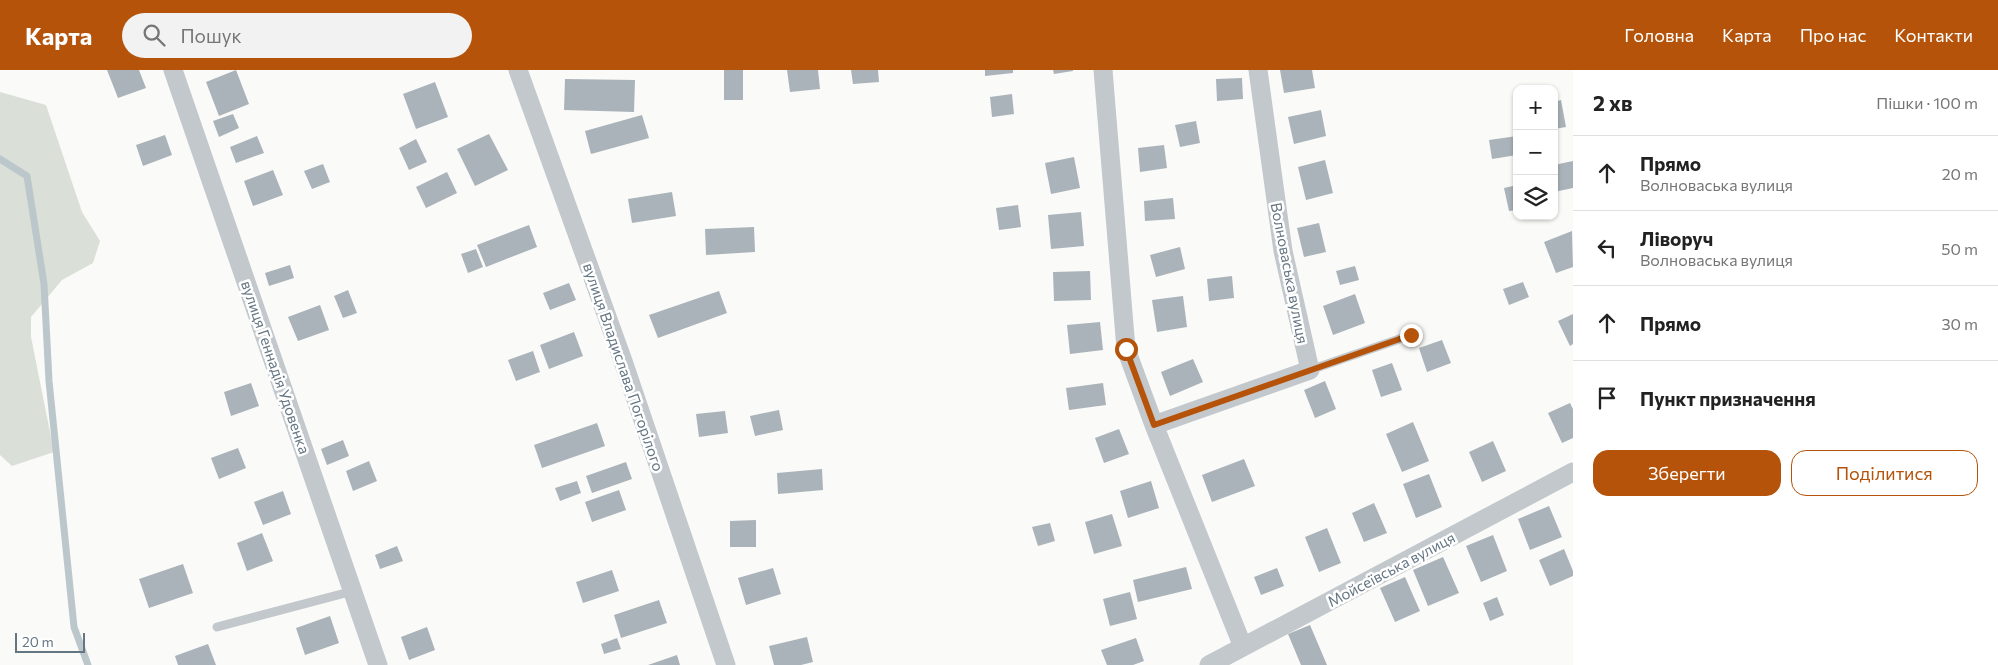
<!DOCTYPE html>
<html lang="uk">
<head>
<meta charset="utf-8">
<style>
  :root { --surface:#fff; --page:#f2f2f2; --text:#222; --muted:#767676; --line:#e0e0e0; --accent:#b45309 }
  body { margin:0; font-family:Commissioner,sans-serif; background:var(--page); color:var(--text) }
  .controls { position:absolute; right:15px; top:15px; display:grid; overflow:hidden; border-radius:10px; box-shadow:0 1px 4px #0004 }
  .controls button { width:45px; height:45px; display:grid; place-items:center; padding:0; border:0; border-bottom:1px solid var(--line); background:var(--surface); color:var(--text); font:25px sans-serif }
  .scale { position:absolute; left:15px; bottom:12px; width:70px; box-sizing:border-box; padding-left:5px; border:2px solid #657683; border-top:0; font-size:14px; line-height:18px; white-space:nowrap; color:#657683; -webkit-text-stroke:4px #fff; paint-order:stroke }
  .stop { position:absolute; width:15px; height:15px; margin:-11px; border:4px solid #b45309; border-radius:50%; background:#fff }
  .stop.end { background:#b45309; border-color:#fff; box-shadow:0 1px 5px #0008 }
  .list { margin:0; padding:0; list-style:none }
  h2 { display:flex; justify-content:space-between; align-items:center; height:65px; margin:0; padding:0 20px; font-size:21px }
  h2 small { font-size:16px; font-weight:400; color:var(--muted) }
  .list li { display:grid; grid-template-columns:32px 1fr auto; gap:15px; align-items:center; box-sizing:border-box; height:75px; padding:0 20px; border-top:1px solid var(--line) }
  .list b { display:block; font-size:19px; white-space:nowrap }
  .list p { margin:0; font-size:16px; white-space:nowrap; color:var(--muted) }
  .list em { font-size:16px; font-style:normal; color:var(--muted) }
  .actions { display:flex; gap:10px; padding:15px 20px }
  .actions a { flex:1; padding:11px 0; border:1px solid var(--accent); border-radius:15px; text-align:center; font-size:18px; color:var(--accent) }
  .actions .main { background:var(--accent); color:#fff }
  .icon { flex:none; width:28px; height:28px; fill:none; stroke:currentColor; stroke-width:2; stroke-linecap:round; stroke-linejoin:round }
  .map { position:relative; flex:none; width:1573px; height:595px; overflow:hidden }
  header { display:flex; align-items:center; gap:30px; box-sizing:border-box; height:70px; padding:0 25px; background:var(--accent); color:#fff }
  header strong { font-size:24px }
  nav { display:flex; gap:28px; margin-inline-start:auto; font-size:18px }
  .search { width:350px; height:45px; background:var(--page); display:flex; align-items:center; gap:12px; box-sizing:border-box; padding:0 18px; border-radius:28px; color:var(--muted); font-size:19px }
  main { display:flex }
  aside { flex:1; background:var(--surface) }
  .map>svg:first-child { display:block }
  .green { fill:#dadfd7 }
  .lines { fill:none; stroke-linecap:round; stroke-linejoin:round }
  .stream { stroke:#bbc7cb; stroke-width:7 }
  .building { fill:#aab3b9 }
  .lane { stroke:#c3c8cc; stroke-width:9 }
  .street { stroke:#c3c8cc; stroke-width:19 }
  .route { stroke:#b45309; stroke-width:6 }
  .labels { text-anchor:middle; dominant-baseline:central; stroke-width:5; stroke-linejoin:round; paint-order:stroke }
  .street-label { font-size:15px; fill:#657683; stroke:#fff }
</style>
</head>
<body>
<header>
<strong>Карта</strong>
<div class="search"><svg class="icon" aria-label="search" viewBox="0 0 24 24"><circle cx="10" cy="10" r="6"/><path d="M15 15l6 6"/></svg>Пошук</div>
<nav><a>Головна</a><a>Карта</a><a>Про нас</a><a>Контакти</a></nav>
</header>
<main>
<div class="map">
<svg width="1573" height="595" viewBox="0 0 1573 595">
  <rect width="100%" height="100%" fill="#fafaf8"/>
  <path class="green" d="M0,22L46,35L82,142L100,171L93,193L62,210L31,247V267L54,382L12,396L0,385Z"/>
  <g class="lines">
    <path class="stream" d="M0,89L27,106L44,214L49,311L74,557L88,595"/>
  </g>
  <path class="building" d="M107,0H139L146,18L118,28Z
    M236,0L249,34L219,46L206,12Z
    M724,0H743V30H724Z
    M787,0H818L820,19L790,22Z
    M851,0H878L879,12L853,14Z
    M985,0H1013V3L985,6Z
    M1053,0H1073V1L1054,4Z
    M1280,0H1312L1315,18L1284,23Z
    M1242,8L1243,29L1217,31L1216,9Z
    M565,9L635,10L634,42L564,40Z
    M435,12L448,47L416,59L403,24Z
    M1012,24L1014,44L992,47L990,27Z
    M1561,30L1566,57L1554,59V32Z
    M1321,40L1326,66L1294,74L1288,47Z
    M233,44L239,58L219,67L213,51Z
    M642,45L649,68L591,84L585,61Z
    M1196,51L1200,73L1180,77L1175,55Z
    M489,64L508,100L475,116L457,79Z
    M165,65L172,85L143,96L136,75Z
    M257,66L264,83L236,93L230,77Z
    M1517,66V85L1492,89L1489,70Z
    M416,69L427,92L409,100L399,78Z
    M1164,75L1167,98L1140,102L1138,78Z
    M1074,87L1080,118L1051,124L1045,93Z
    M1325,90L1333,123L1306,130L1298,97Z
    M1573,91V118L1554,122V95Z
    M323,94L330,112L312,119L304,101Z
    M273,100L283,125L253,136L244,111Z
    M447,102L457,123L426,138L416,117Z
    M1517,115V140L1509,141L1504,118Z
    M672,122L676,146L632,153L628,129Z
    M1173,128L1175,149L1145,151L1144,131Z
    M1018,135L1021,157L999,160L996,138Z
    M1081,142L1084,176L1051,179L1048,145Z
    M1319,153L1326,182L1304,187L1297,158Z
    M529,155L537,177L486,197L477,175Z
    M754,157L755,182L706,185L705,159Z
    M1572,161L1573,197L1556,203L1544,172Z
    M1180,177L1185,199L1156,207L1150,185Z
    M476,179L483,197L468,203L461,184Z
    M290,195L294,208L269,216L265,203Z
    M1355,196L1359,210L1340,215L1336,201Z
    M1090,201L1091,230L1054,231L1053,202Z
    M1232,206L1234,228L1209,231L1207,209Z
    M1523,212L1529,227L1509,235L1503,219Z
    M569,213L576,230L550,240L543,223Z
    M348,220L357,243L343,248L334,226Z
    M719,221L727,243L658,268L649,245Z
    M1355,224L1365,253L1333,265L1323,236Z
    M1183,226L1187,257L1157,262L1152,230Z
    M320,235L329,260L298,271L288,247Z
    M1573,244V274L1570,276L1558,251Z
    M1100,252L1103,280L1070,284L1067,255Z
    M574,262L583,286L549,299L540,275Z
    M1442,270L1451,293L1427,302L1419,278Z
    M533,281L540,302L516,311L508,290Z
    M1193,289L1203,312L1170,326L1161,302Z
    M1392,293L1402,320L1381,327L1372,300Z
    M1325,311L1336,339L1315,348L1304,320Z
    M251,313L259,336L231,346L224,322Z
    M1103,313L1106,335L1069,340L1066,318Z
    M1570,333L1573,339V368L1562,373L1548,343Z
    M779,340L783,360L755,366L750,346Z
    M725,341L728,363L699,367L696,344Z
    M1413,352L1429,391L1402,402L1386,364Z
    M597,353L605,376L542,398L534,375Z
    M1119,359L1129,384L1104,393L1095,368Z
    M343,370L349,386L327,395L321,379Z
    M1493,371L1506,401L1482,412L1469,382Z
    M238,378L246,398L219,409L211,388Z
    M1244,389L1255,416L1212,432L1202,405Z
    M369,391L377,411L353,421L346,401Z
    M626,392L632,409L592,423L586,406Z
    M822,399L823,420L778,424L777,403Z
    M1429,404L1442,437L1416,448L1403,414Z
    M577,411L581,423L560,431L555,418Z
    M1151,411L1159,438L1128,448L1120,421Z
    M619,420L626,440L592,452L585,432Z
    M283,421L291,444L263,455L254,432Z
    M1374,433L1387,463L1364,472L1352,443Z
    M1549,436L1562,467L1530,480L1518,449Z
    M1112,444L1122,476L1094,484L1085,452Z
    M756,450V477H730V451Z
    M1050,453L1055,471L1038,476L1032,457Z
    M1327,458L1341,493L1319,502L1305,467Z
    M262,463L273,491L247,501L237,473Z
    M1493,465L1507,501L1481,512L1466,476Z
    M397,476L403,491L380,499L375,485Z
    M1564,479L1573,501V506L1550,516L1539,490Z
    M1443,487L1459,523L1428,536L1413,500Z
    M183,494L193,523L149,538L139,509Z
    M1186,497L1192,519L1138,532L1133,510Z
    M773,498L781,524L746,535L738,508Z
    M1277,498L1284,516L1261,525L1254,507Z
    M612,500L619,521L583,533L576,512Z
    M1405,507L1420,541L1395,552L1380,518Z
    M1130,522L1137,549L1110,556L1103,529Z
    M1497,527L1504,545L1490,551L1483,533Z
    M659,530L667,553L621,568L614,545Z
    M330,546L339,573L305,585L296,558Z
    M1310,555L1327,595H1301L1288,564Z
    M427,557L435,580L409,590L401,567Z
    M807,567L813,592L801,595H774L769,576Z
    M617,568L621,579L604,584L601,574Z
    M1136,568L1144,591L1133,595H1107L1101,580Z
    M208,574L216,595H178L175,586Z
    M677,585L680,595H648Z"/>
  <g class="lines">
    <path class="lane" d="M1310,300L1411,265
      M217,557L353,521"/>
    <path class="street" d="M173,0L378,595
      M518,0L623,291L726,595
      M1103,0L1126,279L1154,355L1243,577
      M1154,355L1310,300L1283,181L1258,0
      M1209,595L1573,402"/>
  </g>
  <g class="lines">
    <path class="route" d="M1126,279L1154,355L1411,265"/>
  </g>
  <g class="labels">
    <g class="street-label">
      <text transform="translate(1290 203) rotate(79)">Волноваська вулиця</text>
      <text transform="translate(276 297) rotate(71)">вулиця Геннадія Удовенка</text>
      <text transform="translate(624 297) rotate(71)">вулиця Владислава Погорілого</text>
      <text transform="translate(1391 499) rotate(-28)">Мойсеївська вулиця</text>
    </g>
  </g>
</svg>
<div class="controls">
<button>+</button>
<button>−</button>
<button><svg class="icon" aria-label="layers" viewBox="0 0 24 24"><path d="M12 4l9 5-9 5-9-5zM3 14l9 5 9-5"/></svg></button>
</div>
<div class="scale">20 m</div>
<div class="stop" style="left:1126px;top:279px"></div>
<div class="stop end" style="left:1411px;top:265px"></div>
</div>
<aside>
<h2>2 хв<small>Пішки · 100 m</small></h2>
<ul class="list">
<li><svg class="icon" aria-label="ahead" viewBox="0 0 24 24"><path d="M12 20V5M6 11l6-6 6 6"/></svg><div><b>Прямо</b><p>Волноваська вулиця</p></div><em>20 m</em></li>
<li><svg class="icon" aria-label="left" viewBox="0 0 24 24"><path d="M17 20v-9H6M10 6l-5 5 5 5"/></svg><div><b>Ліворуч</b><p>Волноваська вулиця</p></div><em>50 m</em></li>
<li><svg class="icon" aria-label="ahead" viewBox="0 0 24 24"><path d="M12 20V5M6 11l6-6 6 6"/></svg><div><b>Прямо</b></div><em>30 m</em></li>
<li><svg class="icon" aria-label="arrive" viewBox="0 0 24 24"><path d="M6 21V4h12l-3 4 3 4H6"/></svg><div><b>Пункт призначення</b></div></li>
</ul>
<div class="actions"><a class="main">Зберегти</a><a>Поділитися</a></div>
</aside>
</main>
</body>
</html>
